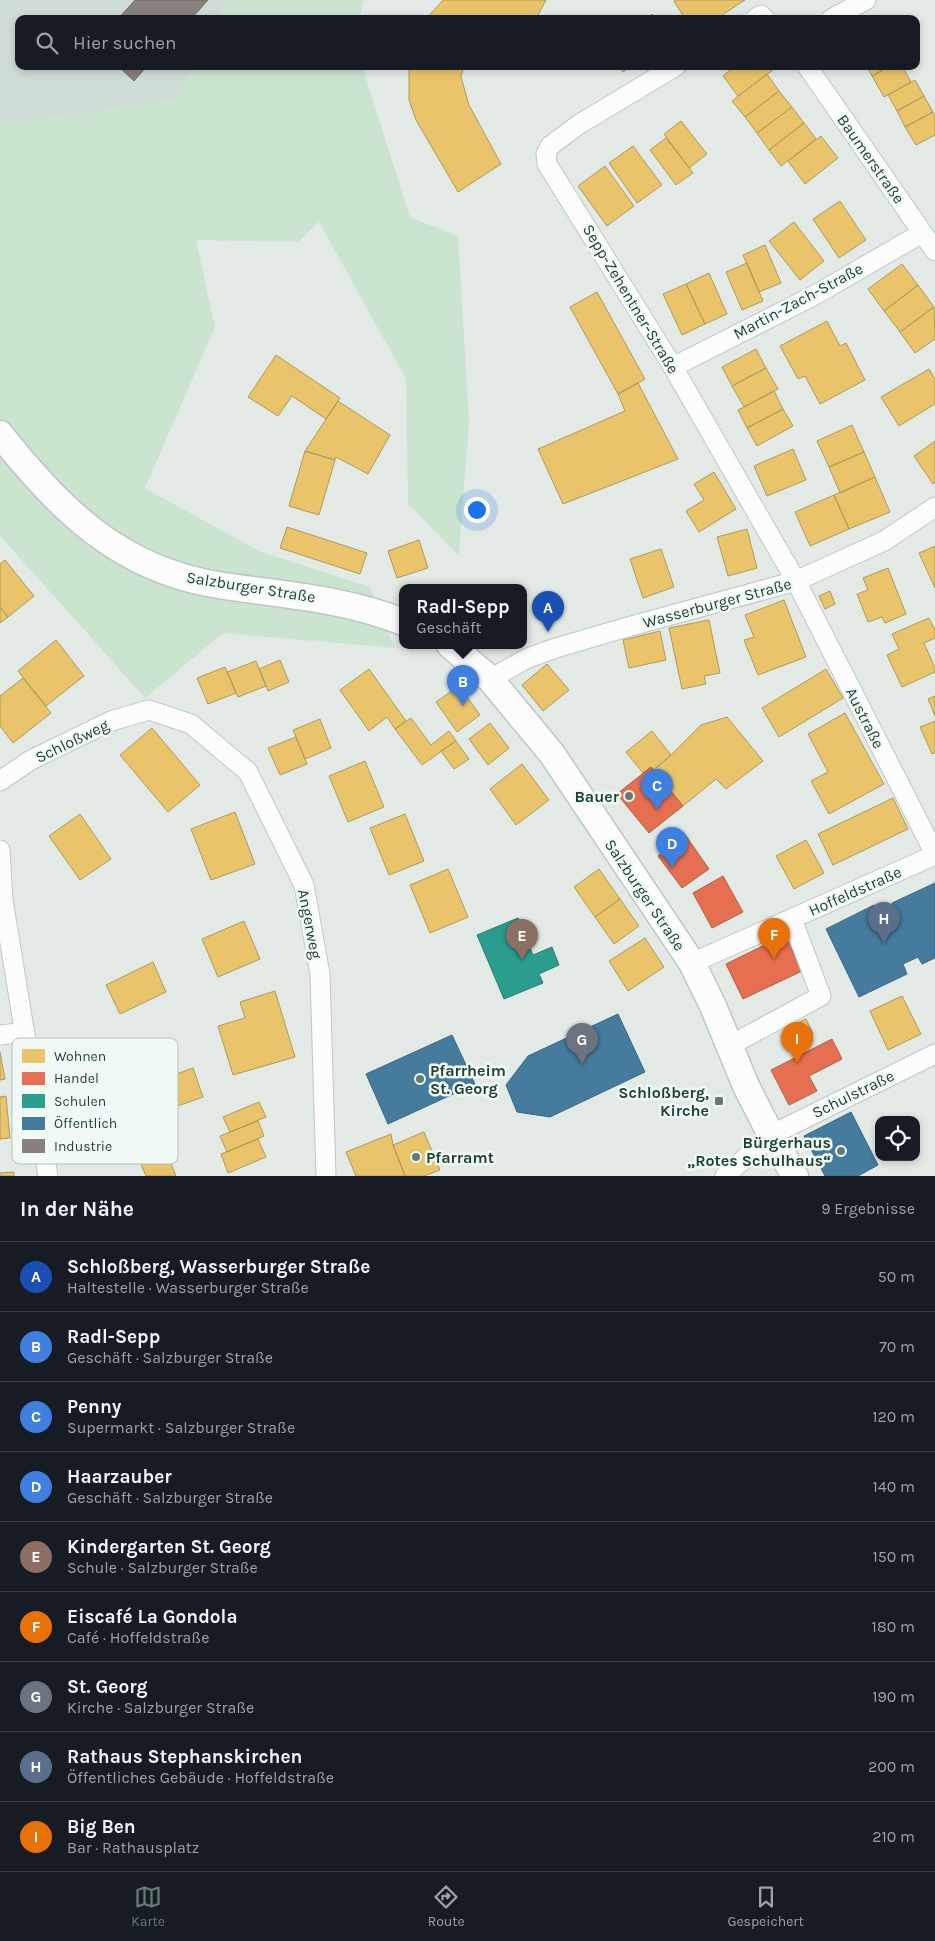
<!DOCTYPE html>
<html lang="de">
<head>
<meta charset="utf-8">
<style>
  :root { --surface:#171b24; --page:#242831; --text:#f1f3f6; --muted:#9ea1a6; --line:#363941; --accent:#647b72 }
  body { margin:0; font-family:Karla,sans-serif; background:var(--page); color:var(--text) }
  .controls { position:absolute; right:15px; bottom:15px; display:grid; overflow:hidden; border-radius:10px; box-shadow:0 2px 8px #0003 }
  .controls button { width:45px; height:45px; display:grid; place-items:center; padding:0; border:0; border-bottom:1px solid var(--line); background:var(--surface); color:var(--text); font:25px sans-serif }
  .you { position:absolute; left:476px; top:509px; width:18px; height:18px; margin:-12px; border:4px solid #fff; border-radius:50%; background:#1a73e8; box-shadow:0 0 0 8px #1a73e833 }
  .badge { display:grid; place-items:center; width:32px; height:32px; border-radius:50%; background:var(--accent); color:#fff; font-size:16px; font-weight:700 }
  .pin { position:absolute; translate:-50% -41px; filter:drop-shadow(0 1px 2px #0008) }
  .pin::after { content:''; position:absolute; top:26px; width:18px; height:15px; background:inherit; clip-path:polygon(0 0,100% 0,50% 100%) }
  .popup { position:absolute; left:399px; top:584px; width:128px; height:65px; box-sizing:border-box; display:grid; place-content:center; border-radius:10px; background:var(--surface); filter:drop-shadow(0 1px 4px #0005); font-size:16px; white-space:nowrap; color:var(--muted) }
  .popup b { font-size:19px; color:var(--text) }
  .popup::after { content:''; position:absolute; left:50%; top:100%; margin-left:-10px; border:10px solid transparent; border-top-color:var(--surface) }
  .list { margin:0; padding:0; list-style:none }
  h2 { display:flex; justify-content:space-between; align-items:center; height:65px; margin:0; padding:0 20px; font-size:21px }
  h2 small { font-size:16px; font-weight:400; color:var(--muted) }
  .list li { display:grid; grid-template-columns:32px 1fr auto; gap:15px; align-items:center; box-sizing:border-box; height:70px; padding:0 20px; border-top:1px solid var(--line) }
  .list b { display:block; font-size:19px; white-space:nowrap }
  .list p { margin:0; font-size:16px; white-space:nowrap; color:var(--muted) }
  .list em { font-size:16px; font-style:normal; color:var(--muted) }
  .icon { flex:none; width:28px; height:28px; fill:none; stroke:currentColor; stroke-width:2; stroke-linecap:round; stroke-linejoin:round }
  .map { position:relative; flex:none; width:935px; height:1176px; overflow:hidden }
  .search { position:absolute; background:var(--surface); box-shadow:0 2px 8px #0003; left:15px; right:15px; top:15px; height:55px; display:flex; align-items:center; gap:12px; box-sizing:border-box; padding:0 18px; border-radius:10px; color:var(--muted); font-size:19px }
  .sheet { height:695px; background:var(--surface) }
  nav { display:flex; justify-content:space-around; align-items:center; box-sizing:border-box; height:70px; border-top:1px solid var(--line); background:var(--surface); font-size:14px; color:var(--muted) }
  nav a { display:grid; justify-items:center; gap:2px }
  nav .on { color:var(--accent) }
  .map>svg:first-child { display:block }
  .built { fill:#d0dcd6 }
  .green { fill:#cbe4d0 }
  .homes { fill:#e9c46a; stroke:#ac9c5a }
  .shops { fill:#e76f51; stroke:#ab6148 }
  .schools { fill:#2a9d8f; stroke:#278173 }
  .public { fill:#457b9d; stroke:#3a697d }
  .industry { fill:#8a817c; stroke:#6a6d66 }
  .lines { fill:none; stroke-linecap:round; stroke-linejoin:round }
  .street-casing { stroke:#c0c7c3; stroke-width:21 }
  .secondary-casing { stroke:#bcc6c2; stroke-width:29 }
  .street { stroke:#fbfcfb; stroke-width:19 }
  .secondary { stroke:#fbfcfb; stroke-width:26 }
  .poi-dot { fill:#647b72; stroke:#f1f9f4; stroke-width:2 }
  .labels { text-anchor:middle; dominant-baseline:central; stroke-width:5; stroke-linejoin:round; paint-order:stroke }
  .street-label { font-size:16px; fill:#1f3f33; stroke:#f1f9f4 }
  .poi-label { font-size:16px; font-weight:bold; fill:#1f3f33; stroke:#f1f9f4; text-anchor:end }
  .key { fill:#f1f9f4; stroke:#b2c1ba; stroke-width:1 }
  .key-label { font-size:14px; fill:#1f3f33 }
</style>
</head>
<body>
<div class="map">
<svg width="935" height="1176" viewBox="0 0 935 1176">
  <rect width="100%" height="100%" fill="#e3eae6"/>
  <path class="built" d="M0,0H228L218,19H19V66H193L176,100L7,124L0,117Z"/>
  <path class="green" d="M228,0H364L359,19H218Z
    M193,66H362L410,217L458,236L469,421L459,556L408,504L406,379L319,222L298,242L196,240L215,327L145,488L259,551L370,587L395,648L223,633L145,698L0,536V117L7,124L175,100Z"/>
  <path class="homes" d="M443,0H546L536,19H426Z
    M676,0H745L716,19H685L674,1Z
    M652,14L655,19H645Z
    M409,66H464L461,77L469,105L501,164L458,192L416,120L409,100Z
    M619,66H631L623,72Z
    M735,66H771L773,70L738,96L723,76Z
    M867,66H890L872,76Z
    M890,66H902L911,82L884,97L872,76Z
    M767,74L779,91L745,117L732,101Z
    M915,80L924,96L897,111L888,95Z
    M779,91L792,107L757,133L745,117Z
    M924,96L933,112L905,127L897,111Z
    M792,107L804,123L769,150L757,133Z
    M933,112L935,115V135L916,145L905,127Z
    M681,121L707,154L689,168L664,134Z
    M804,123L816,139L781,166L769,150Z
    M821,136L838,158L805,184L788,161Z
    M666,138L693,173L676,185L650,150Z
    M633,146L662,185L637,203L609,163Z
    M605,166L634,206L607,226L578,186Z
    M840,201L866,240L839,258L813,219Z
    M794,222L824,261L800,280L769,241Z
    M765,245L781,283L759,292L743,255Z
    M747,263L763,301L742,310L726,272Z
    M902,264L918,285L884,311L868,289Z
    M709,273L727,314L705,324L686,284Z
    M686,284L705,324L682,335L663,294Z
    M918,285L934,307L900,332L884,311Z
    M597,292L645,379L618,394L570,307Z
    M934,307L935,339L915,353L900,332Z
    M827,321L840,346L846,343L865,380L820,404L805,376L798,379L780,346Z
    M756,349L766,368L732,386L722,367Z
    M276,355L340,398L326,419L292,396L278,416L248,397Z
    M766,368L778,389L744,407L732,386Z
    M929,369L935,379V404L899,426L881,397Z
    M638,383L678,459L563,504L538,449L625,411L618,394Z
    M774,391L783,409L747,428L738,410Z
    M338,401L390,435L368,474L336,457L335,460L305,451Z
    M783,409L793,426L757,446L747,428Z
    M852,425L864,452L829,467L817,441Z
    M935,441V482L933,484L914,456Z
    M793,449L806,480L767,496L754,466Z
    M305,451L335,460L319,515L289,506Z
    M864,452L875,477L840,493L829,467Z
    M714,472L736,509L699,532L686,511L704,500L694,484Z
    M875,477L890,512L849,529L834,495Z
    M834,495L849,529L810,546L795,512Z
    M287,527L367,553L360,574L280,548Z
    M747,529L757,568L728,576L717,537Z
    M419,540L428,568L397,578L388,551Z
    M935,546V588L919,553Z
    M661,549L674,587L643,598L630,559Z
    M5,560L34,596L8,617L0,607V564Z
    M888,568L906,614L885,623L882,617L868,622L857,594L868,590L863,578Z
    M830,591L835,604L825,609L819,596Z
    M784,600L806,657L758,675L744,640L754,637L745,615Z
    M0,607L8,617L0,623Z
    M929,618L935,630V638L924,643L935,668V672L902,687L887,655L899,649L892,634Z
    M709,620L720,673L704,676L706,684L682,689L669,628Z
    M660,631L666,660L629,668L623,640Z
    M56,640L84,676L46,706L18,671Z
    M280,660L289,682L268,691L259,669Z
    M256,661L266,686L238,697L227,672Z
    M547,664L569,690L543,711L522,685Z
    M225,667L236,693L208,704L197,678Z
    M369,669L406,721L395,729L387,717L369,731L340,690Z
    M826,669L843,698L779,737L762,708Z
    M23,678L51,713L13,743L0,726V696Z
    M459,686L480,715L457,732L436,702Z
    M935,696V716L928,699Z
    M845,713L884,784L829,814L811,781L828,772L808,734Z
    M727,717L763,761L726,789L716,779L683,806L654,770L671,755L701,725Z
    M411,718L431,745L449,731L456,741L422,765L395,729Z
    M320,719L331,748L305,759L293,730Z
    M935,721V753L932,754L920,727Z
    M490,723L509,748L488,765L469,739Z
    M152,728L200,785L168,812L120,755Z
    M652,731L671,755L654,770L651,767L643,773L626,752Z
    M296,737L307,764L280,775L268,748Z
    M456,741L469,759L454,769L441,751Z
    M365,761L384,807L348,822L329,776Z
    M522,764L549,800L516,825L490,789Z
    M893,798L908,829L833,865L818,834Z
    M235,812L255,864L211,880L191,829Z
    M80,814L111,859L80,880L49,836Z
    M405,814L424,861L389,875L370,828Z
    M806,840L824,873L794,889L776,856Z
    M448,869L468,917L430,933L410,885Z
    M599,869L620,899L595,917L574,887Z
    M620,899L639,926L614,944L595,917Z
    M244,921L260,959L218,977L202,939Z
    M645,938L664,967L628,991L609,961Z
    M153,962L166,992L120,1014L106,985Z
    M275,991L295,1057L233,1075L218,1026L245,1018L240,1002Z
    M902,996L921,1034L888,1050L870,1011Z
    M806,1019L813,1034L798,1041L791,1026Z
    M0,1052L5,1079L0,1080Z
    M156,1061L163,1079L193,1068L203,1097L144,1118L127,1071Z
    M6,1096L10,1138L0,1139V1097Z
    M259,1102L266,1117L230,1132L223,1117Z
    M258,1121L264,1136L227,1152L220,1136Z
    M424,1132L440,1170L424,1176H405L393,1145Z
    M391,1134L393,1145L405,1176H356L346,1152Z
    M258,1139L266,1157L228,1173L221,1154Z
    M166,1151L176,1176H146L140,1162Z
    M14,1172V1176H0V1173Z"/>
  <path class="shops" d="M651,767L683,806L649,833L617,794Z
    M686,836L709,869L682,888L658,856Z
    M723,876L743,912L712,928L693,893Z
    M785,935L802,971L743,999L726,964Z
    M832,1039L842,1059L809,1076L817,1091L789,1105L771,1070Z"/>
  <path class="schools" d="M518,918L533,955L552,947L559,965L539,974L543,983L504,999L477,935Z"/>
  <path class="public" d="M935,883V958L922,964L918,957L903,964L907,974L859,997L826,929L874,905L882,921L898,914L892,903Z
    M618,1014L645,1072L550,1117L517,1112L506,1085L528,1056Z
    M452,1035L475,1084L388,1124L366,1074Z
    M851,1112L878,1165L858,1176H825L804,1136Z"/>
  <path class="industry" d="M135,0H208L191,19H118Z
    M118,66H147L134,81Z"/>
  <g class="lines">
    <g class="street-casing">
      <path id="street" d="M755,19L761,15L765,19
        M831,19L866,0
        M676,66L578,125L550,146L546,154L547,164L673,367L796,581L935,854
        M807,66L935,251
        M673,367L815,295L922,233
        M490,679L528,658L556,648L624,628L796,581L884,541L935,507
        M0,781L31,760L111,721L149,710L191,724L248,772L304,885L320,974L326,1176
        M0,850L3,900L48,1176
        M692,963L935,855
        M0,1035L25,1032
        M729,1046L821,996L792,919
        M725,1176L771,1135L935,1054"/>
    </g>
    <g class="secondary-casing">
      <path id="secondary" d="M0,434C59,509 119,569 218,585C281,595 343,598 403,622
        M450,645L490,679L552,754L692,963L713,1006L746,1086L771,1135L795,1176"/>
    </g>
    <use href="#street" class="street"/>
    <use href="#secondary" class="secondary"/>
  </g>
  <g class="poi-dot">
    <circle cx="629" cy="796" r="5"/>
    <circle cx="420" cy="1079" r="5"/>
    <rect x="714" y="1096" width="10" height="10" rx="2.5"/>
    <circle cx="841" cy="1151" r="5"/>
    <circle cx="416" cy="1157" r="5"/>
  </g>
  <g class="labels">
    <g class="street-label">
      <text transform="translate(871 159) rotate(55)">Baumerstraße</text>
      <text transform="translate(631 299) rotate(59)">Sepp-Zehentner-Straße</text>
      <text transform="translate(798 301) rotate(-28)">Martin-Zach-Straße</text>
      <text transform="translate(251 587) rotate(9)">Salzburger Straße</text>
      <text transform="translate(717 603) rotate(-15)">Wasserburger Straße</text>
      <text transform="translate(865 718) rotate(63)">Austraße</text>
      <text transform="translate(72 741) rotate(-26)">Schloßweg</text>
      <text transform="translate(855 891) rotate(-24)">Hoffeldstraße</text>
      <text transform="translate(645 895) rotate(56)">Salzburger Straße</text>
      <text transform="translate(310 924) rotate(79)">Angerweg</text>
      <text transform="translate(853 1094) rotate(-26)">Schulstraße</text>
    </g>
    <g class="poi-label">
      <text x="619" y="796">Bauer</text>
      <text x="430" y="1070" text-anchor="start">Pfarrheim<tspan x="430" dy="18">St. Georg</tspan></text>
      <text x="709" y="1092">Schloßberg,<tspan x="709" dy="18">Kirche</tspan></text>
      <text x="831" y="1142">Bürgerhaus<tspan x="831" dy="18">„Rotes Schulhaus“</tspan></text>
      <text x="426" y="1157" text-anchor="start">Pfarramt</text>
    </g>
  </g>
  <rect x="12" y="1038" width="166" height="126" rx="8" class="key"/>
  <rect x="22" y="1049" width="23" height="14" fill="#e9c46a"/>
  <rect x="22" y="1072" width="23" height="13" fill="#e76f51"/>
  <rect x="22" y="1094" width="23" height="14" fill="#2a9d8f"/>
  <rect x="22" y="1117" width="23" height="13" fill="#457b9d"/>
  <rect x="22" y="1139" width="23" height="14" fill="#8a817c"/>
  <g class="key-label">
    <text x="54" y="1061">Wohnen</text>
    <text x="54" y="1083">Handel</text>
    <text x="54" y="1106">Schulen</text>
    <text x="54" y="1128">Öffentlich</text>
    <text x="54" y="1151">Industrie</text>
  </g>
</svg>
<div class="controls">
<button><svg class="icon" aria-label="locate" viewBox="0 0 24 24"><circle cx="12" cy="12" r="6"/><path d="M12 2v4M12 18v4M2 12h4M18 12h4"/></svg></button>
</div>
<div class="you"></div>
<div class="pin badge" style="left:548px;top:632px;background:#1a4fb4">A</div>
<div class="pin badge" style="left:463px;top:706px;background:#3f7fe0">B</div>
<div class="popup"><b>Radl-Sepp</b>Geschäft</div>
<div class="pin badge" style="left:657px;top:810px;background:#3f7fe0">C</div>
<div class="pin badge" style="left:672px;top:868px;background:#3f7fe0">D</div>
<div class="pin badge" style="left:522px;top:960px;background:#8d6e63">E</div>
<div class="pin badge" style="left:774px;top:959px;background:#e8710a">F</div>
<div class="pin badge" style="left:582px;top:1064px;background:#6b7280">G</div>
<div class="pin badge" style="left:884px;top:943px;background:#5c6f8a">H</div>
<div class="pin badge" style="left:797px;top:1063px;background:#e8710a">I</div>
<div class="search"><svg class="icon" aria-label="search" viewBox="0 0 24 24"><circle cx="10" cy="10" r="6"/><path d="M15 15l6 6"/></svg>Hier suchen</div>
</div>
<section class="sheet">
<h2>In der Nähe<small>9 Ergebnisse</small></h2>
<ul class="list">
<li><span class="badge" style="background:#1a4fb4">A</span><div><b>Schloßberg, Wasserburger Straße</b><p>Haltestelle · Wasserburger Straße</p></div><em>50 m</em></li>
<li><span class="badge" style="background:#3f7fe0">B</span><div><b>Radl-Sepp</b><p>Geschäft · Salzburger Straße</p></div><em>70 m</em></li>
<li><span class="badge" style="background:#3f7fe0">C</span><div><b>Penny</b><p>Supermarkt · Salzburger Straße</p></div><em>120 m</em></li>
<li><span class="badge" style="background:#3f7fe0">D</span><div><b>Haarzauber</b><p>Geschäft · Salzburger Straße</p></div><em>140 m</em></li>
<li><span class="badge" style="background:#8d6e63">E</span><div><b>Kindergarten St. Georg</b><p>Schule · Salzburger Straße</p></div><em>150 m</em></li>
<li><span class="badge" style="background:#e8710a">F</span><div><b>Eiscafé La Gondola</b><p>Café · Hoffeldstraße</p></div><em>180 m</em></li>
<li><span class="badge" style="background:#6b7280">G</span><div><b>St. Georg</b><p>Kirche · Salzburger Straße</p></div><em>190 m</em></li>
<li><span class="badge" style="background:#5c6f8a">H</span><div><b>Rathaus Stephanskirchen</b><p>Öffentliches Gebäude · Hoffeldstraße</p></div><em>200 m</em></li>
<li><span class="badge" style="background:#e8710a">I</span><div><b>Big Ben</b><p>Bar · Rathausplatz</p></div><em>210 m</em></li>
</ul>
</section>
<nav>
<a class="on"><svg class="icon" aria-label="map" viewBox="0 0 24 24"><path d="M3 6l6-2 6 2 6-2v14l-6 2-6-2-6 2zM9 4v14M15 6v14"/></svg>Karte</a>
<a><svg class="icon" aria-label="directions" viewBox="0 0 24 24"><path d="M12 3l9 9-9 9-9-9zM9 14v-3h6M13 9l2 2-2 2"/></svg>Route</a>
<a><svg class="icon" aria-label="saved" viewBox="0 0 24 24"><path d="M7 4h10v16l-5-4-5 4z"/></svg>Gespeichert</a>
</nav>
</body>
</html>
